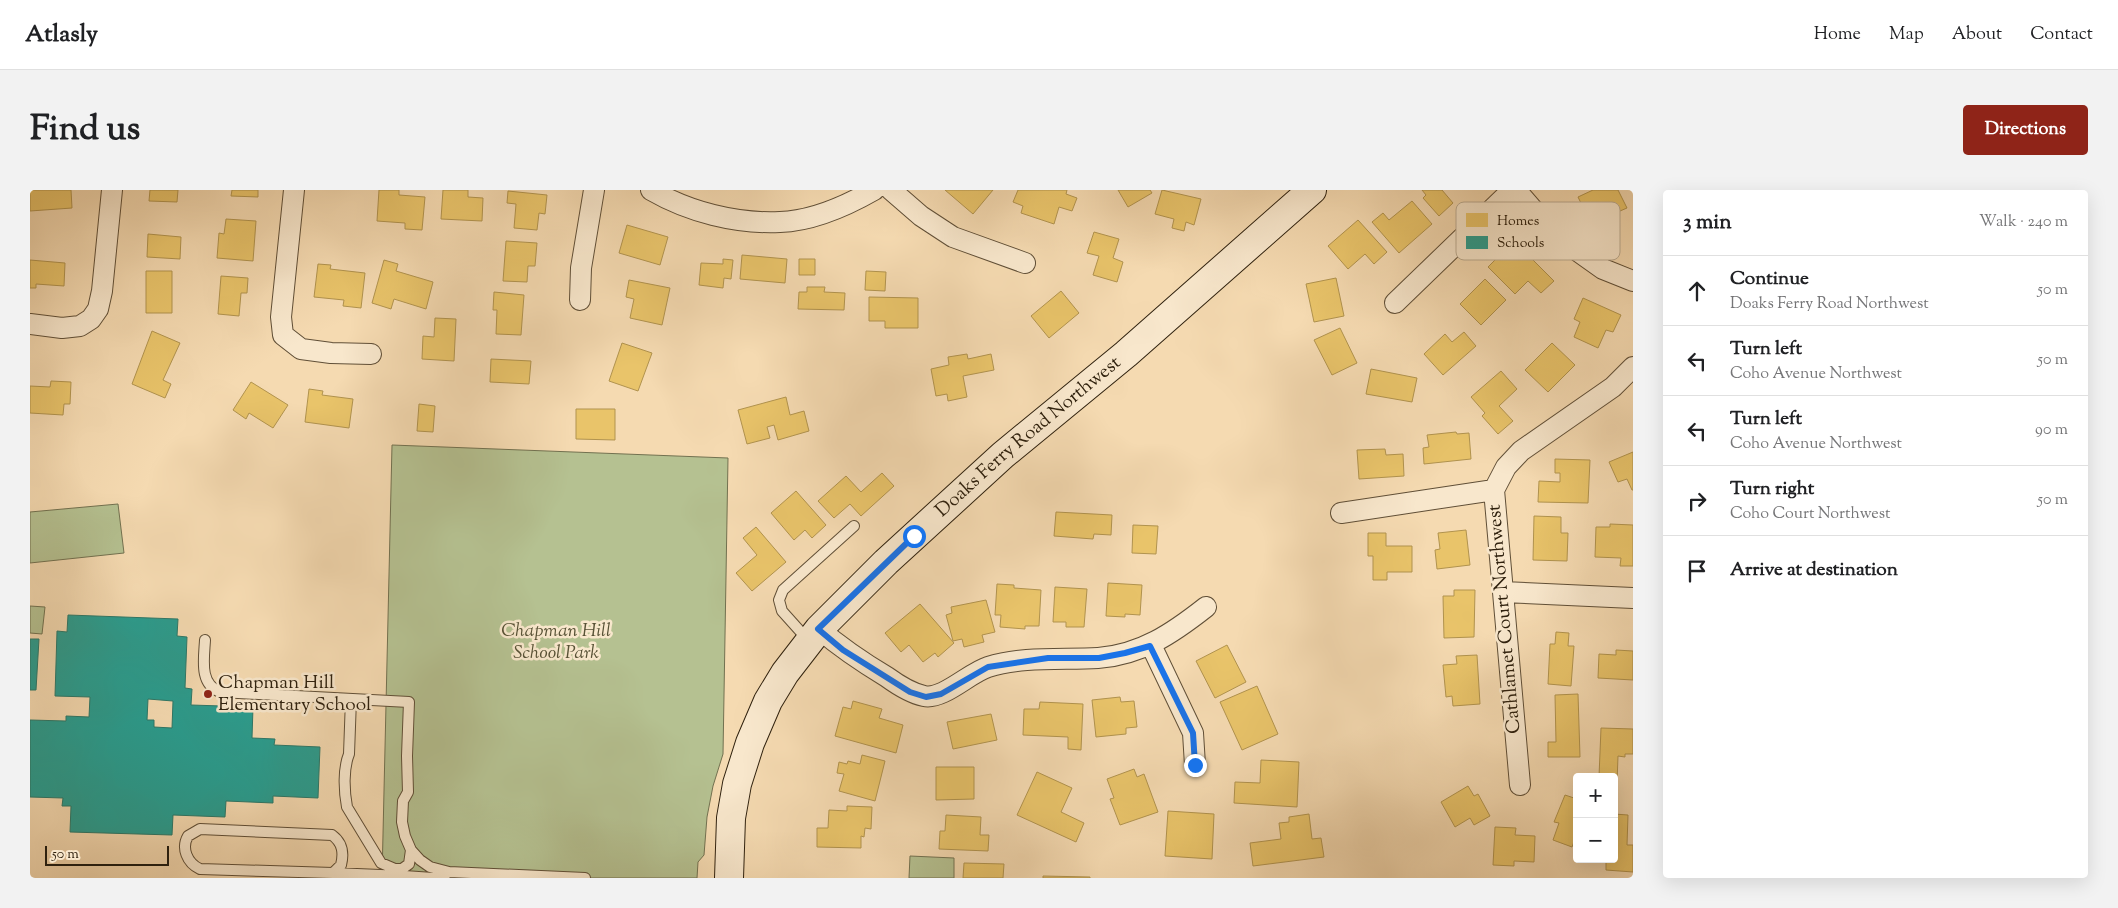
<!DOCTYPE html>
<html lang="en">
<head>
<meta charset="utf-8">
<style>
  :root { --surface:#fff; --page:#f2f2f2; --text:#202124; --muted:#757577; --line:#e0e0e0; --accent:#8f2418 }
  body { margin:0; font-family:"Sorts Mill Goudy",serif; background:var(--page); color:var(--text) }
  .controls { position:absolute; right:15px; bottom:15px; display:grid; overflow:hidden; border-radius:5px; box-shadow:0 5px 20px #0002 }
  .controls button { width:45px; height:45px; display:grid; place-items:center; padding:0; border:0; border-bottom:1px solid var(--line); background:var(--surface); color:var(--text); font:25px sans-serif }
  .scale { position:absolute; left:15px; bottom:12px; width:124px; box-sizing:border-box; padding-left:5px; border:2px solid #2f210e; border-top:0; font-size:14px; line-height:18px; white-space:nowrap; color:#2f210e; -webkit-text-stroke:4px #f8e7cc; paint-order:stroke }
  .stop { position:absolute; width:15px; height:15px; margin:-11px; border:4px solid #1a73e8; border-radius:50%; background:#fff }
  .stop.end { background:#1a73e8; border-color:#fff; box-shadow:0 1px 5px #0008 }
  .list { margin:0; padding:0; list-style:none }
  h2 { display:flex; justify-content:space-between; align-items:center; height:65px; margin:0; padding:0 20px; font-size:21px }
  h2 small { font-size:16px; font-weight:400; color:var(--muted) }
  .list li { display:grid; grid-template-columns:32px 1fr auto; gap:15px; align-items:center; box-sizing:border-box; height:70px; padding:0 20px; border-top:1px solid var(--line) }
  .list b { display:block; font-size:19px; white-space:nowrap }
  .list p { margin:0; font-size:16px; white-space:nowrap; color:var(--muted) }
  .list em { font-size:16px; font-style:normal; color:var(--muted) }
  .icon { flex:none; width:28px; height:28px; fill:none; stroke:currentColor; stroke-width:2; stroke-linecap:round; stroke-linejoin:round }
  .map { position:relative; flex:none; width:1603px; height:688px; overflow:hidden; border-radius:5px }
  header { display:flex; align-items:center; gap:30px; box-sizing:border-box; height:70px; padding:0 25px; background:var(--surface); border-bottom:1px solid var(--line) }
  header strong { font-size:24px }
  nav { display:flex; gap:28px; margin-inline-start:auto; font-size:18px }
  .intro { display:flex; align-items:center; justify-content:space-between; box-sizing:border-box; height:120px; padding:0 30px }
  h1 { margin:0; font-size:35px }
  .button { padding:12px 22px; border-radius:5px; background:var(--accent); color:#fff; font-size:18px; font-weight:700 }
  main { display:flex; gap:30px; padding:0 30px }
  aside { flex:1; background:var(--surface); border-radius:5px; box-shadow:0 5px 20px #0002 }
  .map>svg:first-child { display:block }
  .green { fill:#b5c191; stroke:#727150 }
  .homes { fill:#e9c46a; stroke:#b1934e }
  .schools { fill:#2a9d8f; stroke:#2c7868; fill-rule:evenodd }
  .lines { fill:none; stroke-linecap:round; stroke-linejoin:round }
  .service-casing { stroke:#604f37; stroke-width:12 }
  .minor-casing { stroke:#604f37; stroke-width:22 }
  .secondary-casing { stroke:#2f210e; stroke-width:30 }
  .service { stroke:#f8e7cc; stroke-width:10 }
  .minor { stroke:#f8e7cc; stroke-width:20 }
  .secondary { stroke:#f8e7cc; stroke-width:28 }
  .route { stroke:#1a73e8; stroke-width:6 }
  .poi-dot { fill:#8f2418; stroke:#f8e7cc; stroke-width:2 }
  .labels { text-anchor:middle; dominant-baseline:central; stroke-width:5; stroke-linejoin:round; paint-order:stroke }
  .street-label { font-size:19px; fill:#2f210e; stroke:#f8e7cc }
  .park-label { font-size:19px; font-style:italic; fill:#575135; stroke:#f8e7cc }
  .poi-label { font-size:19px; fill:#2f210e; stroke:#f8e7cc; text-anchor:start }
  .key { fill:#f8e7cc; stroke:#bcac93; stroke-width:1 }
  .key-label { font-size:14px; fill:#2f210e }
</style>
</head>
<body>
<header>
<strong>Atlasly</strong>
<nav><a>Home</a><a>Map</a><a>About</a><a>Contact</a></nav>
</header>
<div class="intro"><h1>Find us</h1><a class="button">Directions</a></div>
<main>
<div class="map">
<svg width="1603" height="688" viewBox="0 0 1603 688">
  <rect width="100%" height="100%" fill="#f5dab1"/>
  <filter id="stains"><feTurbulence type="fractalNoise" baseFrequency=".004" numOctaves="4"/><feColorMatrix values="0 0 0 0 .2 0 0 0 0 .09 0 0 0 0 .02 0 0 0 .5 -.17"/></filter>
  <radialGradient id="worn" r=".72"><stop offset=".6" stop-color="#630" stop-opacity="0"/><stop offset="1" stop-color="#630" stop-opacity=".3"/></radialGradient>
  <path class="green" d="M362,255L698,268L693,564L683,596L677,627L674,665L668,672L667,688H352Z
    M88,314L94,363L0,373V322Z
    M0,416L15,417L12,444L0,443Z
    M880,666L924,668V688H879Z"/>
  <path class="homes" d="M0,0H41L42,18L0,21Z
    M120,0H148L147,12L119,11Z
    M202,0H228V7L201,6Z
    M349,0H369V5L395,7L392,40L375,39V33L347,31Z
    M413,0H438V7L453,8L452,31L411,29Z
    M915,0H963L943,24Z
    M988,0H1037L1036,4L1047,8L1042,21L1029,17L1024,34L991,23L993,16L983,12Z
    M1088,0H1120L1122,3L1098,17Z
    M1132,0L1171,9L1164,35L1156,32L1154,41L1142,38L1144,29L1125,24Z
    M1392,0H1412L1423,13L1409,26L1393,8L1396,5Z
    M1563,0H1588L1597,18L1583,24L1585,29L1564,40L1548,7Z
    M478,1L517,5L515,24L509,23L507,40L484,38L486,14L477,13Z
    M1382,11L1402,34L1369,63L1342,32L1353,23L1359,30Z
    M196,29L226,31L223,71L187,68L189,43L194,44Z
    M1328,30L1357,62L1344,74L1335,64L1318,79L1298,56Z
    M597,35L638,47L630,75L589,63Z
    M1064,42L1089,49L1083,68L1093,72L1087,92L1063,85L1069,66L1057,63Z
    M118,44L151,47L150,69L117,67Z
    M476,51L507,53L505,76H498L497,92L473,91Z
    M1484,51L1524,91L1511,103L1498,91L1485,104L1458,77Z
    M712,65L757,69L755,93L710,89Z
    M693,69L703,70L701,89L694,88L693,98L669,95L671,73L693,74Z
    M769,69H785V85H769Z
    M0,70L35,73L34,96L6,94V98H0Z
    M354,70L368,74L366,81L403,92L396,119L364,109L361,119L342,113Z
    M288,74L301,75L300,79L335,83L331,118L313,116L314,110L284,107Z
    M116,81H142V123H116Z
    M836,81L856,82L855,101L835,100Z
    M191,86L218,88L217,103H211L209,126L188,124Z
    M1306,88L1314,126L1284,132L1276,94Z
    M1455,89L1476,110L1451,135L1430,114Z
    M599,90L640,98L632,135L600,128L604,109L596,107Z
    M777,97H795L794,102L815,103L814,120L768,119L769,102H777Z
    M1031,101L1049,123L1019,148L1001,126Z
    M464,102L494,105L491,145L466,144L467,120H463Z
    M839,107L888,108V138H855V131H839Z
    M1553,108L1591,125L1583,142L1576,140L1568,158L1544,147L1550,132L1544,129Z
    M405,128L426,129L424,171L392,169L393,146L404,147Z
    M1310,138L1327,173L1302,185L1284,150Z
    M122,141L150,153L133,190L141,194L135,208L102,194Z
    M1434,142L1446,156L1413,185L1394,164L1415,144L1422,152Z
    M592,153L622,163L608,201L579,191Z
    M1522,153L1545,175L1518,202L1495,180Z
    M937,164L938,169L961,164L964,180L933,186L937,207L918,211L917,204L906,206L901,179L919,175L918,167Z
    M461,169L501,171L499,194L460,192Z
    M1341,179L1387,188L1382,212L1336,204Z
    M1471,181L1487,199L1469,216L1483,231L1468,244L1452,226L1455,223L1441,207Z
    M21,191L41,192L40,214H34L33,225L0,223V196L20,197Z
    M221,192L258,215L243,238L219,223L216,229L203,220Z
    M279,199L293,201L292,205L323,209L319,238L275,232Z
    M756,207L760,225L774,221L779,241L748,250L744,235L737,237L740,248L717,254L708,220Z
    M389,214L405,216L403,242L387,241Z
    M546,219H585V250L546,249Z
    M1426,242L1427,244L1439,243L1441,269L1394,274L1393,258L1399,257L1397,245Z
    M1355,259L1356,265L1373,264L1374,286L1329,289L1327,260Z
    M1603,262V300H1602L1597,289L1588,292L1579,272Z
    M1525,269L1560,270L1558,313L1508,312L1509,291L1530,292V283H1525Z
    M852,283L864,296L831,326L820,314L804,328L788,311L816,286L831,302Z
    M766,301L796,335L782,348L775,340L764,350L741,323Z
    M1026,322L1082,325L1081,345L1064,344L1063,349L1024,346Z
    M1504,326L1531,327V343H1538L1537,371L1503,370Z
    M1580,334L1603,335V376H1590L1591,368L1565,367L1566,337H1580Z
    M1103,335L1128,336L1126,364L1102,363Z
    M726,337L756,372L722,401L706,383L727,365L713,348Z
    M1436,340L1440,375L1407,379L1405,360L1410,359L1408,343Z
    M1338,343H1356V356H1382V382H1357V390H1343V366H1338Z
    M1078,393L1112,395L1110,425L1095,424V427L1076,426Z
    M967,394L984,395V398L1011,400L1009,436H995V439L970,437L971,425H965Z
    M1025,397L1057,399L1054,437H1036V432H1023Z
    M1424,400H1445L1444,447L1414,448L1413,406H1424Z
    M956,410L965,442L952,445L954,452L934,457L932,449L923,451L916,425L922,423L921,417Z
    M890,414L924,453L908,467L905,463L893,472L879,455L871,462L855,443Z
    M1526,442L1539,443L1538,456H1544L1541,496L1518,494L1520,454H1525Z
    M1197,455L1216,492L1185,508L1166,471Z
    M1586,460L1603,461V490L1568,488L1569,464L1586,465Z
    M1447,465L1450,514L1423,516L1422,506L1416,507L1413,475L1427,474L1426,466Z
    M1227,496L1248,544L1212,560L1190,512Z
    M1548,504L1550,567H1518V552H1526L1525,505Z
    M1090,507L1091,512L1104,511L1107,537L1096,538V544L1066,547L1062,510Z
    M823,511L852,519L849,528L873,535L866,563L805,546L813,517L821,519Z
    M1010,512L1053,514L1051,560L1038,559V547L993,545L994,519H1009Z
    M961,524L967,550L923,559L917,532Z
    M1571,538L1603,539V564H1595V567L1588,566L1587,593H1584V587H1569Z
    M832,565L855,571L845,611L809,601L814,584L807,583L809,572L817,574L818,571L830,574Z
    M1231,570L1269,572L1267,617L1204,613L1205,592L1230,593Z
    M906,577H944V609L906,610Z
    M1104,579L1107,587L1114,584L1128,622L1090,635L1080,609L1084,608L1077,589Z
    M1007,582L1042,598L1031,622L1054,633L1046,652L987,625Z
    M1438,596L1444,606L1448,604L1460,626L1444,635L1440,628L1425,637L1411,612Z
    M1535,605L1547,609V644L1542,657L1523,650L1529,633L1524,632Z
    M817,616L842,617L841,639L835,638L834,647L831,646V658L787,657V638H798L799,620L817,621Z
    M1138,621L1184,624L1182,669L1135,666Z
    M1279,624L1282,649L1291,648L1294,667L1223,676L1220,653L1251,649L1249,633L1259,632V627Z
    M1584,624L1598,625L1597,655H1603V682L1576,680V669H1584Z
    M916,625L951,627L950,645H959L958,661L909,659L910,641H915Z
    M1465,637L1486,638L1485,645L1505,646L1504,672L1484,671V676L1463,675Z
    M934,673L974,674L973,688H933Z
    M1013,686L1060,687V688H1013Z"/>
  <path class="schools" d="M38,425L148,429L147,446L157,447L155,498L162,499L161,515L223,517L222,548L245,549L244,555L290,557L288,608L243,606V613L196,611L195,627L143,625L142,645L40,642L41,616H32L33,608L0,607V530L36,531V526L59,527L60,507L25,506L27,441L37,442ZM118,509L143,511L142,538L124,537V530H117Z
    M0,449H9L6,500H0Z"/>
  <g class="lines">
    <g class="service-casing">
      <path id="service" d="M175,450C174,469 169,494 190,502L379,512L377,566L378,602L373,611L372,632L375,646L381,660L390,670L400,677L419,682L555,688
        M778,450L752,421L749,410L753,400L824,336
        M321,509L319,564C313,579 314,601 317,617L351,673L365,679L374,686L403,688L411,687L419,682
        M170,639L302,645C313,653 314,663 311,675L303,683L170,679C157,673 151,658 158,646Z
        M365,679H372L379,674L381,660
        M303,683L374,686"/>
    </g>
    <g class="minor-casing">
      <path id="minor" d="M264,0L251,127L253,145L271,159L301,163L341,164
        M621,0C659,22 706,34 750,32C783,31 816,16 844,0
        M861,0L891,26L923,47L995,73
        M1486,0L1525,45L1573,79L1603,91
        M550,110L551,78L564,0
        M1365,113L1482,0
        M0,134L32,138L50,136L61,129L68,119L72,101L82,0
        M1311,323L1464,300
        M1473,402L1603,408
        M789,439C810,457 832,472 857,487C868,495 880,503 894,506C913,510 939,483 958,477C993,466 1032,470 1068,468C1111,465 1143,443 1176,417
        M1121,455L1163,543L1165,575
        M1490,595L1464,300L1476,277L1491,261L1583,197L1603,177"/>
    </g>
    <g class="secondary-casing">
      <g id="secondary">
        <path id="s1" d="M699,688L701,628L707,594L720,553L738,511L755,483L789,439L856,372L973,265L1096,164L1282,0"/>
      </g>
    </g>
    <use href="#service" class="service"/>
    <use href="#minor" class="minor"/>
    <use href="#secondary" class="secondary"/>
  </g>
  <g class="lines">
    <path class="route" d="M884,346L788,439L813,460L880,502L896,507L911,504L958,477L1018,468H1069L1095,463L1120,456L1163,543L1165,575"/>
  </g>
  <circle class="poi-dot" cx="178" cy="504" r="5"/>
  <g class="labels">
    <g class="street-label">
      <text stroke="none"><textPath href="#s1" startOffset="556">Doaks Ferry Road Northwest</textPath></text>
      <text transform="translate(1475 429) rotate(-95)">Cathlamet Court Northwest</text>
    </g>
    <g class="park-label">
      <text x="526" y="441">Chapman Hill<tspan x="526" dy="22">School Park</tspan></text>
    </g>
    <g class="poi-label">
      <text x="188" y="493">Chapman Hill<tspan x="188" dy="22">Elementary School</tspan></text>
    </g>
  </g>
  <rect x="1426" y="12" width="164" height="58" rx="8" class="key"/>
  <rect x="1436" y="23" width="22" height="14" fill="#e9c46a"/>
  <rect x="1436" y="46" width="22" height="13" fill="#2a9d8f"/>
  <g class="key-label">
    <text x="1467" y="35">Homes</text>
    <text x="1467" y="57">Schools</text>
  </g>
  <rect width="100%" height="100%" filter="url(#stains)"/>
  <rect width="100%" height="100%" fill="url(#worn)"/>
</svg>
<div class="controls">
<button>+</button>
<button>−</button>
</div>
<div class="scale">50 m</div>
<div class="stop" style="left:884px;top:346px"></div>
<div class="stop end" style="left:1165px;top:575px"></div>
</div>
<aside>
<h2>3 min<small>Walk · 240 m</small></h2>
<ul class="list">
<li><svg class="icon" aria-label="ahead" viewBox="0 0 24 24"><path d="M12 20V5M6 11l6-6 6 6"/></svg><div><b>Continue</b><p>Doaks Ferry Road Northwest</p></div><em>50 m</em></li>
<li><svg class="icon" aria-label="left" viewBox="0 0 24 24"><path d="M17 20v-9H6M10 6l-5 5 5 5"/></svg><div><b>Turn left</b><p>Coho Avenue Northwest</p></div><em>50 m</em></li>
<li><svg class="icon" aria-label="left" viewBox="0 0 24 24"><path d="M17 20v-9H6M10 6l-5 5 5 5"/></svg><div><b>Turn left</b><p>Coho Avenue Northwest</p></div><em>90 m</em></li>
<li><svg class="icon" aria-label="right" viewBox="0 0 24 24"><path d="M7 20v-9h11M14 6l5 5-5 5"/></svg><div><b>Turn right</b><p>Coho Court Northwest</p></div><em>50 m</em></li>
<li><svg class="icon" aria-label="arrive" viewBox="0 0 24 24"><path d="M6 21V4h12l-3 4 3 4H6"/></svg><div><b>Arrive at destination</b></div></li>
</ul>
</aside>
</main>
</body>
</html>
